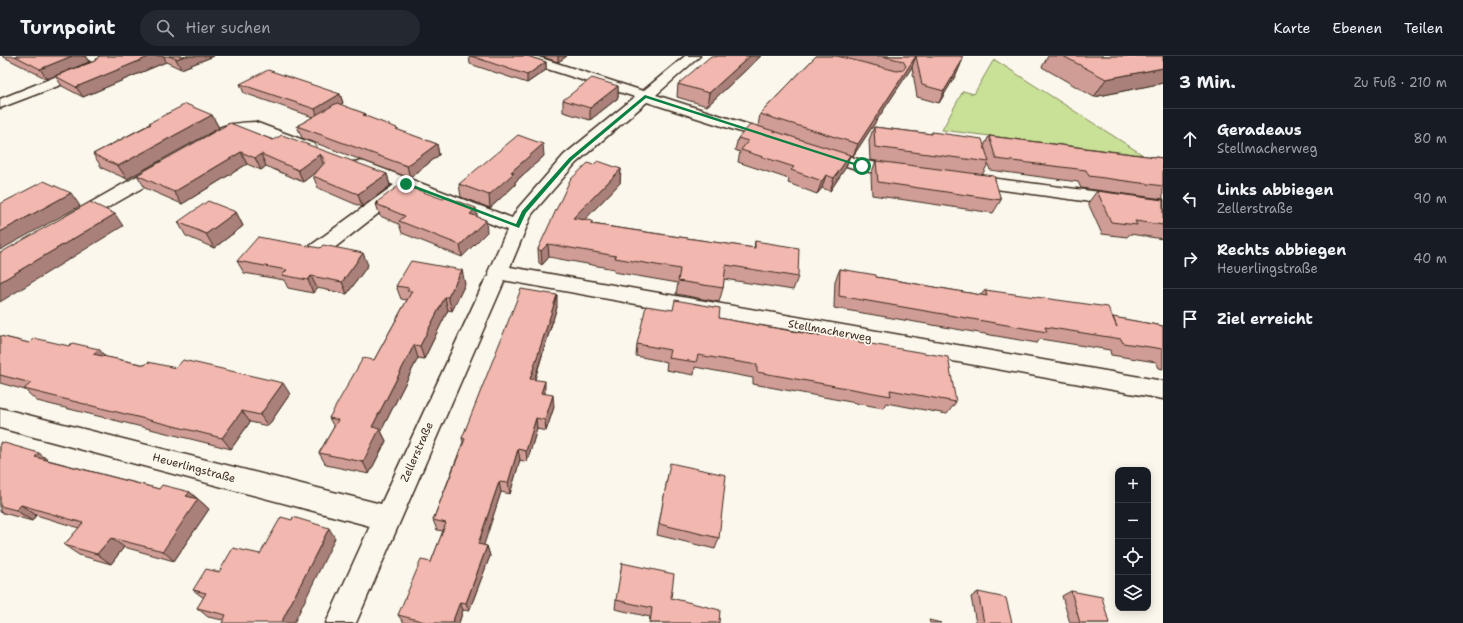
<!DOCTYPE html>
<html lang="de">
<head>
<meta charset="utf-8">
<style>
  :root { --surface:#171b24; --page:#242831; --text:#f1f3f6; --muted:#9ea1a6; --line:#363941 }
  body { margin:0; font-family:"Shantell Sans",sans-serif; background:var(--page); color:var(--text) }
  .controls { position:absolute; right:12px; bottom:12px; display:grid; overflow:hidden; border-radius:8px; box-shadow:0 2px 10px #0003 }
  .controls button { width:36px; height:36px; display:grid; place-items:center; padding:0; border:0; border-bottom:1px solid var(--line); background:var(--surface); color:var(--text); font:20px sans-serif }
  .stop { position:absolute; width:12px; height:12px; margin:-9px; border:3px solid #0b8043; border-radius:50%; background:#fff }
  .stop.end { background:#0b8043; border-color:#fff; box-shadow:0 1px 4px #0008 }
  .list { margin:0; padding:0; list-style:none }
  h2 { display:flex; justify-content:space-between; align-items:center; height:52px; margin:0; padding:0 16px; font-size:17px }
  h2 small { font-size:13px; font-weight:400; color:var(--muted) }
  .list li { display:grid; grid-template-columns:26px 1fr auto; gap:12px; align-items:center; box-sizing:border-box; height:60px; padding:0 16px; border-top:1px solid var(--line) }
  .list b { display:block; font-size:15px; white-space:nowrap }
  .list p { margin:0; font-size:13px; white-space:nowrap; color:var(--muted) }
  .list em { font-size:13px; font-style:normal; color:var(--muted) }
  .icon { flex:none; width:22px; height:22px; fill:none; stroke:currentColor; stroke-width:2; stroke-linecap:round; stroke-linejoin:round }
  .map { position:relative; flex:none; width:1163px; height:567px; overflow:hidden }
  header { display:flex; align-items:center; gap:24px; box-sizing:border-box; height:56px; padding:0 20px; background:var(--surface); border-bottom:1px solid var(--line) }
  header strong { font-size:19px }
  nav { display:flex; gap:22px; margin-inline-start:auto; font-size:14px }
  .search { width:280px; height:36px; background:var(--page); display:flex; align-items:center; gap:10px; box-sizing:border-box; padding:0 14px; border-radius:22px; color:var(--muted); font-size:15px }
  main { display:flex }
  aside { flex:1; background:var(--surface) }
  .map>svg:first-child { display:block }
  .green { fill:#c9e197; stroke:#82865a }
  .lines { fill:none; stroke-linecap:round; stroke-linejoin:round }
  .minor-casing { stroke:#3b2a1e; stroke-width:3 }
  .minor { fill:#fbf7ec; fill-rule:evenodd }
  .wall { fill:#d09d96; stroke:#3b2a1e }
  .shaded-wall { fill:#a9807a; stroke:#3b2a1e }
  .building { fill:#f2b7af; stroke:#3b2a1e }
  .route { fill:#0b8043 }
  .labels { text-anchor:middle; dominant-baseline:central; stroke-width:3.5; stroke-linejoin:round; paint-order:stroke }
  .street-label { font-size:11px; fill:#3b2a1e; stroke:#fbf7ec }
</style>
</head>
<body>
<header>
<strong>Turnpoint</strong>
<div class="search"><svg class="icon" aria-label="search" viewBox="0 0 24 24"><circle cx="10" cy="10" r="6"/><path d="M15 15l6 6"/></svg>Hier suchen</div>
<nav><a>Karte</a><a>Ebenen</a><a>Teilen</a></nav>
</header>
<main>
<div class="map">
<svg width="1163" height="567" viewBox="0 0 1163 567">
  <rect width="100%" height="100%" fill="#fbf7ec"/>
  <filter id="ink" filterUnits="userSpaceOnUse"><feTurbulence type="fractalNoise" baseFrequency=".025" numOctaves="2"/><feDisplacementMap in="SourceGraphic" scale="8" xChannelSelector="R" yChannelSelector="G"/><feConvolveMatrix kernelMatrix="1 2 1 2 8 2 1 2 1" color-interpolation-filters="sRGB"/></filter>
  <g filter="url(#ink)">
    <path class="green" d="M995,4L1143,99L942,74L963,35L974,38L993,5Z"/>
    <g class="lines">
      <g class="minor-casing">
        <path id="minor" d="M83,0H101L106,7L100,14L0,52V43L92,6Z
          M514,0H535L643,35L685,0H700L656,39L781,79L783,82L781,85H769L647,46L576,107L532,158L510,211L1163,325V343L503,224L504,226L356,567H326L370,470L0,372V352L381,448L484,226L487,221L490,220L488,216L507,174L407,135L324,200L317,201L310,200L307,195L310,190L394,129L353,114L351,110L353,106L359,105L365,106L512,162L518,152L564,99L635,41L516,3Z
          M255,66L314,88L316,91L314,94L308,96L253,76L236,77L221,85H209L207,82C217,67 239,67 255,66Z
          M819,91L864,105L910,111L912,115L910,119L904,120L862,115L813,99L811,96L813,93Z
          M166,106L172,107L174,111L172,115L79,168L73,170L67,168L64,164L67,160L160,107Z
          M966,119L1163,144V156L960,128L957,124L960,120Z"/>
      </g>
      <use href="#minor" class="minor"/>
    </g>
    <path class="wall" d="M2,0H85L89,6L47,23Z
      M99,0H214L181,13L166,6L83,41L62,30L55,20L95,5Z
      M469,0H527L546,6V14L527,27L470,8Z
      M540,0H567L558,6Z
      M717,0H761L707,50L677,41L678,28Z
      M816,0H962V5L957,17L939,47L917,41L912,11L853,100L850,99L846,111L830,135L822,132L817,138L788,127L789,123L738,106L740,96L735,94L738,82L758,70L760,58Z
      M1048,0H1163V27L1094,41L1042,11Z
      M240,28L340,38L343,47L340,49L366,58L367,61L397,74L437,88L439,99L410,122L302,82L297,70L313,61L244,37Z
      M618,30V42L590,64L563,56V44Z
      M212,59L219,72L127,123L102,112L93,98L150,68L149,67Z
      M874,71L932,78V76L984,90L989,80L1163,102V143L1081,132L1078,126L990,114L988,108L982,119L1001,144L993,157L872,139L871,118L876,105L870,104L869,84Z
      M273,84L387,118L390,130L362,151L318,132L313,120L318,114L303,126L266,110L261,114L247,108L182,148L145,132L137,119Z
      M544,100L515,126V129L490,152L461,141L459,128Z
      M593,109L621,113L620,127L584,164L592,165V168L754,192L755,185L798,221L793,234L724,223L723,232L719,246L676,238L678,227L614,216V213L549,201L542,209L539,207L538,193Z
      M1097,135L1163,144V183L1130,178L1127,181L1102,178L1088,147Z
      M377,146L477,161L487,176L462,201L402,177L399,168L380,160L376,148H377Z
      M236,156L243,170L214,192L186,180L178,166Z
      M237,205L368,209L347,238L317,232L313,237L288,232L284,224L244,217Z
      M840,213L876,221L981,239L985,234L1112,261L1163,270V313L1159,312L1156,306L1111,299L1110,294L1040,283L1037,287L834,252L835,225Z
      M465,228L452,255L448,254L424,303L418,302L381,375L386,385L369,418L326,409L319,397L334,371L329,362L374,304L407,244L401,243L396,230Z
      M557,251L535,323L545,337V338L554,351L546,375L537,373L527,406L520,404L510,438L501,436L483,490H487L490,500L469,555L463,554L459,567H404L398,559L431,506L443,475L437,474L433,464L463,386L462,382Z
      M719,262L735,265L819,279L820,277L859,286L956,346L947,358L886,347L883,352L753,328V322L695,311L694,319L666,314L667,306L636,300L637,288Z
      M0,280L29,287L106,301L290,338L268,370L250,366L231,393L37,345L25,334L0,327Z
      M0,387L48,404L159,433L190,436L209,453L174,505L124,491L111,508L79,499L64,489L79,472L36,459L32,465L0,456Z
      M668,419L719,482L715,493L657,479Z
      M335,482L223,564L208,561L197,552L204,542L193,534L260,498Z
      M1071,535L1109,567H1070L1062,540Z
      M978,536L1012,567H976L971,541Z
      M671,542L719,567H649L650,561L615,553L616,544Z"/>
    <path class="shaded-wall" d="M72,0H85L89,6L47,23L40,13Z
      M151,0H164L166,6L83,41L76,31Z
      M185,0H214L181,13L176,3Z
      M558,0H567L558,6Z
      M750,0H761L707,50L709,37Z
      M916,0L912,11L853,100L858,88Z
      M962,5L957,17L939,47L944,35Z
      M546,6V14L527,27V19Z
      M1163,12V27L1094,41L1106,23Z
      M618,30V42L590,64V52Z
      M340,38L343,47L318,62L315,53Z
      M212,59L219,72L127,123L118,110Z
      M437,88L439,99L410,122L407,110Z
      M543,88L544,100L515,126V129L490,152L489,139L511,116Z
      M241,96L247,108L182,148L174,136Z
      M261,98L266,110L261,114L255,102Z
      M320,98L324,110L303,126L298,114Z
      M850,99L846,111L830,135L834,122Z
      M621,113L620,127L573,176V162Z
      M387,118L390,130L362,151L358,138Z
      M826,119L822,132L817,138L822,125Z
      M71,137L80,150L0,194V176Z
      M476,152L478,164L470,158Z
      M236,156L243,170L214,192L206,178Z
      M115,158L123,170L0,246V226Z
      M486,164L487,176L462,201L460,189Z
      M548,188L549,201L542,209L541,195Z
      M363,197L368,209L347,238L342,226Z
      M462,214L465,228L452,255L448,241Z
      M311,220L317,232L313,237L308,224Z
      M557,239V251L531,334L530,323Z
      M445,241L448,254L424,303L420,290Z
      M414,289L418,302L381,375L386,385L369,418L363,406L372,371Z
      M99,293L109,305L93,298Z
      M545,325V337L542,349L541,337Z
      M283,327L290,338L268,370L260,359Z
      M553,339L554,351L546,375L545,364Z
      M242,355L250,366L231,393L222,382Z
      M536,362L537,373L527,406L526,395Z
      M518,393L520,404L510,438L508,427Z
      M39,397L53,408L35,401Z
      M499,426L501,436L481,498L478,488Z
      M190,436L198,444V443L209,453L174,505L163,495L186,440Z
      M21,449L36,459L32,465L16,454Z
      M329,472L335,482L294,567H281Z
      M111,482L124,491L111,508L97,498Z
      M487,490L490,500L469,555L466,547Z
      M460,546L463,554L459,567H452Z"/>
    <path class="building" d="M15,0H72L40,13Z
      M99,0H151L76,31L55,20L95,5Z
      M169,0H185L176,3Z
      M471,0H527L546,6L527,19Z
      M711,0L716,1L717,0H750L709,37L678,28Z
      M816,0H837L897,15L903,14L906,10L903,5L882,0H916L858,88L760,58Z
      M916,0H962V5L944,35L922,29Z
      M1063,0H1163V12L1106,23Z
      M268,14L340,38L315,53L240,28Z
      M592,22L618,30L590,52L563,44Z
      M337,47L366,58L363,59L397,72L396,73L437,88L407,110L297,70Z
      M186,48L212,59L118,110L93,98L151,68L149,67Z
      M230,67L273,84L282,79L387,118L358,138L313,120L326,105L320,98L298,114L261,98L255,102L241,96L174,136L137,119Z
      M751,68L850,99L834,122L826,119L822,125L791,114L794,111L741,94L748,85L738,82Z
      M874,71L932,78V76L982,83L989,106L875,91Z
      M518,79L543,88L511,116L514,117L489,139L459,128Z
      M989,80L1163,102V130L1089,120L1086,114L996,103Z
      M598,105L621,113L573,162L592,165L591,168L755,192V185L799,192L798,221L726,209L723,232L678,225L680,213L615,202L616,200L548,188L541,195L538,193L570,124L588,107L593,109Z
      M876,105L994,120L1001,144L878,126Z
      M44,125L71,137L0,176V148Z
      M401,128L443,143L446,141L476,152L470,158L486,164L460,189L399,165L405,160L376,148L379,147L377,146Z
      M1097,135L1163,144V169L1135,165L1137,169L1111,166Z
      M208,145L236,156L206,178L178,166Z
      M90,146L115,158L0,226V197Z
      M258,181L320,192L323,189L363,197L342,226L311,220L308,224L282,219L287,214L237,205Z
      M411,205L462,214L448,241H445L420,290L414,289L372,371L380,372L363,406L319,397L338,364L329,362L363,302L374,304L412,235H407L409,232L396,230Z
      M840,213L876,219V221L987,240L985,234L1108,251L1117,271L1113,261L1163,270V293L1123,287L1121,283L1045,271L1047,276L839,240Z
      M521,233L557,239L530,323L545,325L541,337L553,339L545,364L536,362L526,395L518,393L508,427L499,426L478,488L487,490L466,547L460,546L452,567H429L398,559L421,504L431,506L446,467L433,464L465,383L462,382Z
      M675,244L720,252L719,262L735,265L820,280V277L859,284V286L948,301L956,346L890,334L891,340L757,316V309L698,299L696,306L668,302L670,294L637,288L646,250L673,254Z
      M0,280L29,287L34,282L69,290L72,287L99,293L93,298L145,309L148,306L176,312L183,304L283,327L260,359L242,355L222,382L24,333L31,327L0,319Z
      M1,386L39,397L35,401L159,433L162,429L190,436L186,440L198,443L163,495L111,482L97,498L64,489L83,467L21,449L16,454L0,450V387Z
      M670,407L726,419L719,482L659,468Z
      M281,461L292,464L293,461L329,472L281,567H222L226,559L197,552L206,537L193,534L206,513L219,516L233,492L260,498Z
      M622,507L674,518L671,542L720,554L719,567H650L652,552L616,544Z
      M1071,535L1102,541L1109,567H1080Z
      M978,536L1006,542L1012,567H984Z
      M929,564L941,567H930Z"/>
  </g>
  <path class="route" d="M645,39L864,110L860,111L646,42L572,104L526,157L519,172L403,128L408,127L516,168L522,155L569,102Z"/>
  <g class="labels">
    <g class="street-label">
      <text transform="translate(830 275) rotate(10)">Stellmacherweg</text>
      <text transform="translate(417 396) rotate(-66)">Zellerstraße</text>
      <text transform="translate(194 412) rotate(15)">Heuerlingstraße</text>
    </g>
  </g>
</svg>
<div class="controls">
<button>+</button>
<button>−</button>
<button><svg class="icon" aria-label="locate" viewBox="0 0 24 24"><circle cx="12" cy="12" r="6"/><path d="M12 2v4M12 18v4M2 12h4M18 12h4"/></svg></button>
<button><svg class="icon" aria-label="layers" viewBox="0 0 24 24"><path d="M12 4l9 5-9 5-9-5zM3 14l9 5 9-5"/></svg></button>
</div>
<div class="stop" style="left:862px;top:110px"></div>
<div class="stop end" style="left:406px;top:128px"></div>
</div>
<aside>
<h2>3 Min.<small>Zu Fuß · 210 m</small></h2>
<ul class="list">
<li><svg class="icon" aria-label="ahead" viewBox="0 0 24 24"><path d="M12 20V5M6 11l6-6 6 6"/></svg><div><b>Geradeaus</b><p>Stellmacherweg</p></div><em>80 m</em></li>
<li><svg class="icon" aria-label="left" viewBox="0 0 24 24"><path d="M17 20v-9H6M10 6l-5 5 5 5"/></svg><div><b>Links abbiegen</b><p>Zellerstraße</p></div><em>90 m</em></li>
<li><svg class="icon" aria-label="right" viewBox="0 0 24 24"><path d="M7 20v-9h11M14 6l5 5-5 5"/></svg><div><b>Rechts abbiegen</b><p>Heuerlingstraße</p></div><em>40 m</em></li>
<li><svg class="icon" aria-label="arrive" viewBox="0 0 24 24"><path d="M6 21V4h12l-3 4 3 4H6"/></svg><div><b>Ziel erreicht</b></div></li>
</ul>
</aside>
</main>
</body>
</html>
